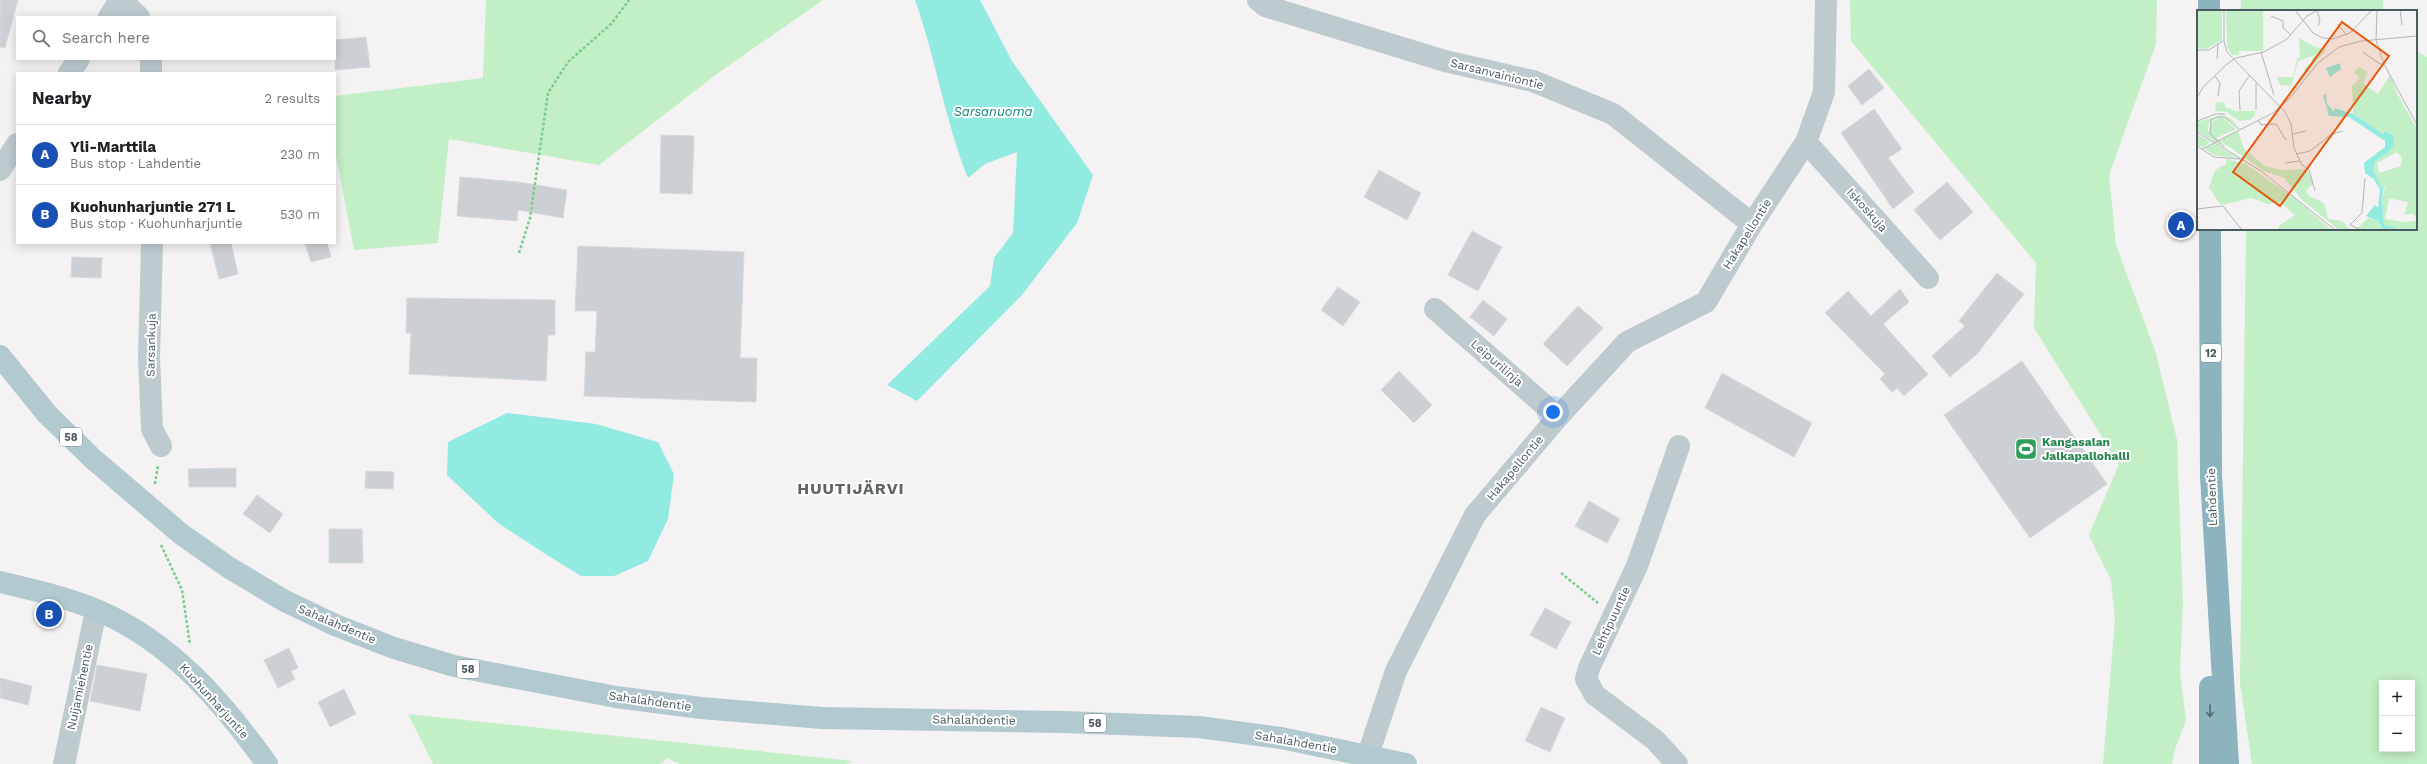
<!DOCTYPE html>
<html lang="en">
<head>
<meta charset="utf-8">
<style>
  :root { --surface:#fff; --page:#f2f2f2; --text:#202124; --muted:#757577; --line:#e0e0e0; --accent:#d93025 }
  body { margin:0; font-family:"Work Sans",sans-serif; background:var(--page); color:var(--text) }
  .controls { position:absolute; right:12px; bottom:12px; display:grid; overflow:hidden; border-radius:0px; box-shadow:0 2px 10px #0003 }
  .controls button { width:36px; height:36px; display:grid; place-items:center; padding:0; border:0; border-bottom:1px solid var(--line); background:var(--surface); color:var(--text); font:20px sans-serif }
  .you { position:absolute; left:1553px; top:412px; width:14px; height:14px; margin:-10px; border:3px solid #fff; border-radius:50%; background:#1a73e8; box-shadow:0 0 0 6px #1a73e833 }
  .badge { display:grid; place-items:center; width:26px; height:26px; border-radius:50%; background:var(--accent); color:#fff; font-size:13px; font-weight:700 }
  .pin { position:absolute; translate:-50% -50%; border:2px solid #fff; box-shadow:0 1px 4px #0006 }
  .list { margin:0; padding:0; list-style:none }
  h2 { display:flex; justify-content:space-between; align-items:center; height:52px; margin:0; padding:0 16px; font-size:17px }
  h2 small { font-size:13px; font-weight:400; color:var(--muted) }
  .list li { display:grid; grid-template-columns:26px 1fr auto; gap:12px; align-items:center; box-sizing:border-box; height:60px; padding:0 16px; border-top:1px solid var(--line) }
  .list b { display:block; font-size:15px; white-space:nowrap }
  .list p { margin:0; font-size:13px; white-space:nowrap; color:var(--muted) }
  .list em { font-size:13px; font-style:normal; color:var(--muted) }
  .icon { flex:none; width:22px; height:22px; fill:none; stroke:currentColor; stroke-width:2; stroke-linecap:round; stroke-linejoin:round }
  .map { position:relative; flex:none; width:2427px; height:764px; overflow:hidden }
  .search { position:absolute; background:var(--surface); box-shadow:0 2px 10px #0003; left:16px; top:16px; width:320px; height:44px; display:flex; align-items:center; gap:10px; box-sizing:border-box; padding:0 14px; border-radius:0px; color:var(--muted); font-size:15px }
  .panel { position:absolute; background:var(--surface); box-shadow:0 2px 10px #0003; left:16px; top:72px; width:320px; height:172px; border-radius:0px }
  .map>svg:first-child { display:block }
  .green { fill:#c2efc6; fill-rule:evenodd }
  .water { fill:#91ebe1 }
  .building { fill:#ccd0d4; stroke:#d6dadd }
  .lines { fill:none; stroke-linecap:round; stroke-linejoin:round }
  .path { stroke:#7bcd8b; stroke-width:2.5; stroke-dasharray:3 2; stroke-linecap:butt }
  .minor { stroke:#becbce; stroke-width:22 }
  .major { stroke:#b2cacf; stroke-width:22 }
  .highway { stroke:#8bb4be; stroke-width:22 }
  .oneway { stroke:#54686d }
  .labels { text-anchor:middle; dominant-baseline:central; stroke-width:4; stroke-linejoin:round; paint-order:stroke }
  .shield { fill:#fff; stroke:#808c8f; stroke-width:1 }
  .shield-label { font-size:11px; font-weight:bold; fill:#4a5b5f }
  .street-label { font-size:12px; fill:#4a5b5f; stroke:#fff }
  .leisure-label { font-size:12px; font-weight:bold; fill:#27864d; stroke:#fff; text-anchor:start }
  .water-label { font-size:13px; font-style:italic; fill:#108479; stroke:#fff }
  .district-label { font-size:16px; font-weight:bold; letter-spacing:1px; fill:#5e6466; stroke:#fff }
  .inset-road { fill:none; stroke:#b0b6b7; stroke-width:1 }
  .view { fill:#e8590c; fill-opacity:0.15; stroke:#e8590c; stroke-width:2 }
  .inset-edge { fill:none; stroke:#4a5b5f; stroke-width:2 }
</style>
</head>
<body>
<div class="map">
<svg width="2427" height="764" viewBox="0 0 2427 764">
  <rect width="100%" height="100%" fill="#f4f2f2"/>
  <path class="green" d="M486,0H823L718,73L599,165L449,139L438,243L354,250L335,150V96L483,78Z
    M1850,0H2157L2156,44L2109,175L2116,245L2156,353L2177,440L2183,603L2180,673L2186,720L2174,752L2172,764H2103L2115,620L2111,580L2089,535L2119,464L2034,328L2036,263L1851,41Z
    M2241,0H2383V11H2241Z
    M2416,51L2427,57V764H2252L2240,683L2246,229H2416ZM2382,683H2412V749H2382Z
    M408,714L853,761L847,764H680L667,758L661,764H433Z"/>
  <path class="water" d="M915,0H980L1012,61L1093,175L1077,223L1022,295L917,401L887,385L990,286L994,258L1013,233L1017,152L985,164L968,178C945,121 936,59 915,0Z
    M507,413L596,424L658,442L674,474L668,519L648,561L614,576H581L547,555L498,523L447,475L448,442Z"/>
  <path class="building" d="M0,0H18L5,48L0,47Z
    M366,37L370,67L335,70V40Z
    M1869,69L1884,88L1862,105L1848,86Z
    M1874,109L1902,149L1888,158L1914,192L1893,209L1841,133Z
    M661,135L694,136L692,194L660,193Z
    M1379,170L1421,193L1407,220L1364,197Z
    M460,177L518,182L567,190L563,218L518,210L517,221L457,216Z
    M1947,182L1973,212L1940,240L1914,210Z
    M1472,231L1502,247L1478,291L1448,275Z
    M210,243H231L238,274L219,279Z
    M305,243H327L331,257L311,262Z
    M578,246L744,252L740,358H757L756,402L584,396L586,352H595L597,311H575Z
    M72,257L102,258L101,278L71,277Z
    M1997,273L2024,294L1977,354L1950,377L1932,356L1965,326L1959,321Z
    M1338,287L1360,302L1343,326L1321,310Z
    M1900,289L1909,302L1883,324L1928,374L1904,396L1897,388L1892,392L1880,379L1885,374L1825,313L1848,291L1871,316Z
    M407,298L555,300V335H548L546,381L409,374L411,333H406Z
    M1483,300L1507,319L1494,336L1470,317Z
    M1578,306L1603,328L1567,366L1543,344Z
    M2022,361L2107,484L2030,538L1944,415Z
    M1399,371L1432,405L1414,423L1381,390Z
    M1722,373L1812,423L1794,457L1705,408Z
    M236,468V487H189L188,469Z
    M366,471L394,472L393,489L365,488Z
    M257,495L283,514L270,533L243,514Z
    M1589,501L1620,519L1607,543L1575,526Z
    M329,529H362L363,563H329Z
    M1545,608L1571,622L1556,649L1530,635Z
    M289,648L298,668L291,671L295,679L278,688L264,660Z
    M97,665L147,674L140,711L90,701Z
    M0,678L32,686L28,705L0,698Z
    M344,689L356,714L330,727L318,702Z
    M1541,707L1565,718L1550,752L1525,741Z"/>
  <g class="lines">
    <path class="path" d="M519,253L530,218L548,93L568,62L612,23L629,0
      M155,484L158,465
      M161,545L182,590L190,645
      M1561,573L1598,603"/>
    <path class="minor" d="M121,0L139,17
      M1258,0L1265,6L1445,61L1533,81L1613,114L1752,224
      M109,17L120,0
      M151,59V73
      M69,73L79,59
      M1806,142L1928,278
      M0,170L17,144
      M152,243L149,357L152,429L161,446
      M1435,309L1558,417
      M64,764L94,620L98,611
      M1365,764L1396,671L1475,515L1558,417L1627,342L1706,302L1752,224L1806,142L1824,92L1826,0
      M1677,764L1655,740L1595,695L1586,679L1589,668L1637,566L1679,446"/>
    <path class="major" d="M0,356L47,414L92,458L181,534L228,567L283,600L335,625L394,648L454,666L616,697L701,708L822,718L1063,722L1199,727L1281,738L1406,764
      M0,582C33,590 67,597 99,611C171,642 222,701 267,764"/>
    <path class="highway" d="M2209,11V0
      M2210,229L2211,476L2228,764
      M2210,764V687"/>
  </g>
  <defs><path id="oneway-shaft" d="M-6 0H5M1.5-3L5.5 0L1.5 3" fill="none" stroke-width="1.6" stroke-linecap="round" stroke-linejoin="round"/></defs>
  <use class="oneway" href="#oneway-shaft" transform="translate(2210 711) rotate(90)"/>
  <defs>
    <g id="stadium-square" transform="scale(1.15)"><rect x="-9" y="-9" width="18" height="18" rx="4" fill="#2e9e5b" stroke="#fff"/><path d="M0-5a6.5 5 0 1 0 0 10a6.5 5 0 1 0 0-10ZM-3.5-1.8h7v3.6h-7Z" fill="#fff"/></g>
  </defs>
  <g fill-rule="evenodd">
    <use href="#stadium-square" x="2026" y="449"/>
  </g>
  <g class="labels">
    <g class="shield">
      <rect x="2201" y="344" width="20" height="18" rx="3"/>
      <rect x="60" y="428" width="22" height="18" rx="3"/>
      <rect x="457" y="660" width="22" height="18" rx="3"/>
      <rect x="1084" y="714" width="22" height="18" rx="3"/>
    </g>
    <g class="shield-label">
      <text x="2211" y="353">12</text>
      <text x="71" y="437">58</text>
      <text x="468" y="669">58</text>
      <text x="1095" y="723">58</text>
    </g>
    <g class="street-label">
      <text transform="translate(1497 74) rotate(14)">Sarsanvainiontie</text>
      <text transform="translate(1867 210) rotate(48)">Iskoskuja</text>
      <text transform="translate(1747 234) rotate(-58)">Hakapellontie</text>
      <text transform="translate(151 345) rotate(-89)">Sarsankuja</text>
      <text transform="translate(1497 363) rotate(41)">Leipurilinja</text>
      <text transform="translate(1515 468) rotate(-50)">Hakapellontie</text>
      <text transform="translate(2212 497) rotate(-92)">Lahdentie</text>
      <text transform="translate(1611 621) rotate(-65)">Lehtipuuntie</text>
      <text transform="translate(337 624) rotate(23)">Sahalahdentie</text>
      <text transform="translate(80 687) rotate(-78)">Nuijamiehentie</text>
      <text transform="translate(214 701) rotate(48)">Kuohunharjuntie</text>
      <text transform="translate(650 701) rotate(8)">Sahalahdentie</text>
      <text transform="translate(974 720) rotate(1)">Sahalahdentie</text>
      <text transform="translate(1296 742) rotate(10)">Sahalahdentie</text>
    </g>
    <g class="leisure-label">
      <text x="2042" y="442">Kangasalan<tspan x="2042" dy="14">Jalkapallohalli</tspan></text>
    </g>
    <g class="water-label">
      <text x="993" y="111">Sarsanuoma</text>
    </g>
    <g class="district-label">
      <text x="851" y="488">HUUTIJÄRVI</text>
    </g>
  </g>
  <g transform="translate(2197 10)">
    <rect width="220" height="220" fill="#f4f2f2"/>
    <path d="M0,0H25V30L9,39L0,38ZM29,0H66V41H42V45H35L30,37ZM102,28L118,37L130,39L107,65L108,58L115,53V49L119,45L101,51L93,81L94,76L83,75L80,67H96L100,49L103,47ZM161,57L171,62L166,73L181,84L193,65L201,85L220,119V207L215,204L207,205L211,192L192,188L188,209L207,212L218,211L220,207V220H159L171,208L181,211L183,217L201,218L187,215L185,189L188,178L186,174L184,178L176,159L179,150L192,142L197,131L188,121L186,124L156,104L155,76L163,68L157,62ZM200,142L205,148L204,156L182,163L180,153ZM19,92L28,93V97L38,101H58V105L53,110L42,111L30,102L18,101ZM26,105L34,109L42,117L26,106L12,111L11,121L31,139L0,121V112ZM25,107L39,119L19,128L13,123L14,112ZM41,121L47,139L68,156L85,160L107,159L111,162L116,174L109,180L112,186L127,193L131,209L145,211L154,220H142L105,190L87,168L67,161L22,130ZM0,124L14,132L6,137L0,135ZM16,133L40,148L17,145L8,139ZM29,149L49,154L100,190L134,220H82V216L98,205L83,192L71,194L54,188L26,195L22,193L12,177L18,160L29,154Z" fill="#c2efc6" fill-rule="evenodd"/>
    <path d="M143,53L144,59L133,67L129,58ZM129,84L130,94L137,102L138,98L156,104L186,124L188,121L196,126L197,134L192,142L179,150L176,159L184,178L187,174L185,189L187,215L201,218L185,219L181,211L169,206L178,195L181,198L183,180L177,169L168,163L167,153L188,137V131L152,107L132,106L126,85Z" fill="#91ebe1"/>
    <path class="inset-road" d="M27,0V31L30,42L88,102L94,114L97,138L105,155L112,160L118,181M98,0L116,23L126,28L136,29L153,23L175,0M120,0L123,11L121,16M203,0L205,15M74,6L86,11V18L94,25M140,14L150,25M179,30L187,54L220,115M179,30L180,0M0,40H12L26,31M64,42L77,85M166,42L183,54H187M20,49L21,33M18,66L23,73L21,86M59,73V100M0,88L6,77L30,54L39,48L67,42L90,29L110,6L121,0M43,100L42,81L52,66M0,111L19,104H28M62,111L64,115L79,114L89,130M0,122L64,161L138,220M96,124L109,121M0,136L17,147L43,149M27,136L13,124L14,110L20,107H27L42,119M5,139L76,103L93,88L121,53L142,37L164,31L220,26M100,144L113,141L135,124L146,121M88,153L102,151M0,199L26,196L45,220M164,220L153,215L165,203L168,168"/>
    <path class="view" d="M145,12L192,46L83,196L36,162Z"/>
    <rect width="220" height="220" class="inset-edge"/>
  </g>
</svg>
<div class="controls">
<button>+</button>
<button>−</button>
</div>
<div class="you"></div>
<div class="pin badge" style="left:2181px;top:225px;background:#1a4fb4">A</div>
<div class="pin badge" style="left:49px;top:614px;background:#1a4fb4">B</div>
<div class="search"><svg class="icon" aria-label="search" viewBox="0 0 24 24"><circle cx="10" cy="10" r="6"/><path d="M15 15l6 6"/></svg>Search here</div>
<section class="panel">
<h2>Nearby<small>2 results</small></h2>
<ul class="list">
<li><span class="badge" style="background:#1a4fb4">A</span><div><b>Yli-Marttila</b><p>Bus stop · Lahdentie</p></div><em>230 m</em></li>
<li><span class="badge" style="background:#1a4fb4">B</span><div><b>Kuohunharjuntie 271 L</b><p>Bus stop · Kuohunharjuntie</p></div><em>530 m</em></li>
</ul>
</section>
</div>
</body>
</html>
